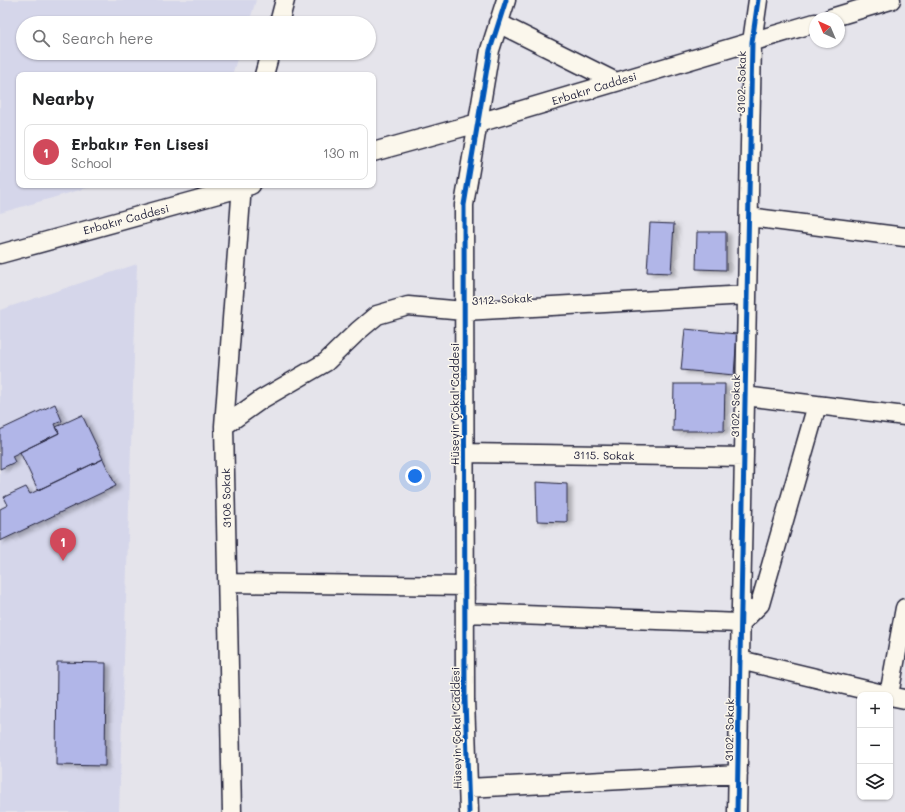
<!DOCTYPE html>
<html lang="en">
<head>
<meta charset="utf-8">
<style>
  :root { --surface:#fff; --page:#f2f2f2; --text:#202124; --muted:#757577; --line:#e0e0e0; --accent:#d1495b }
  body { margin:0; font-family:Mali,sans-serif; background:var(--page); color:var(--text) }
  .controls { position:absolute; right:12px; bottom:12px; display:grid; overflow:hidden; border-radius:8px; box-shadow:0 1px 3px #0004 }
  .controls button { width:36px; height:36px; display:grid; place-items:center; padding:0; border:0; border-bottom:1px solid var(--line); background:var(--surface); color:var(--text); font:20px sans-serif }
  .compass { position:absolute; left:809px; top:12px; width:36px; height:36px; border-radius:50%; background:var(--surface); box-shadow:0 1px 3px #0004; rotate:316deg }
  .you { position:absolute; left:415px; top:476px; width:14px; height:14px; margin:-10px; border:3px solid #fff; border-radius:50%; background:#1a73e8; box-shadow:0 0 0 6px #1a73e833 }
  .badge { display:grid; place-items:center; width:26px; height:26px; border-radius:50%; background:var(--accent); color:#fff; font-size:13px; font-weight:700 }
  .pin { position:absolute; translate:-50% -33px; filter:drop-shadow(0 1px 2px #0008) }
  .pin::after { content:''; position:absolute; top:21px; width:14px; height:12px; background:inherit; clip-path:polygon(0 0,100% 0,50% 100%) }
  .list { margin:0; padding:0; list-style:none }
  h2 { display:flex; justify-content:space-between; align-items:center; height:52px; margin:0; padding:0 16px; font-size:17px }
  h2 small { font-size:13px; font-weight:400; color:var(--muted) }
  .list li { display:grid; grid-template-columns:26px 1fr auto; gap:12px; align-items:center; box-sizing:border-box; height:56px; margin:0 8px 8px; padding:0 8px; border:1px solid var(--line); border-radius:8px }
  .list b { display:block; font-size:15px; white-space:nowrap }
  .list p { margin:0; font-size:13px; white-space:nowrap; color:var(--muted) }
  .list em { font-size:13px; font-style:normal; color:var(--muted) }
  .icon { flex:none; width:22px; height:22px; fill:none; stroke:currentColor; stroke-width:2; stroke-linecap:round; stroke-linejoin:round }
  .map { position:relative; flex:none; width:905px; height:812px; overflow:hidden }
  .search { position:absolute; background:var(--surface); box-shadow:0 1px 3px #0004; left:16px; top:16px; width:360px; height:44px; display:flex; align-items:center; gap:10px; box-sizing:border-box; padding:0 14px; border-radius:22px; color:var(--muted); font-size:15px }
  .panel { position:absolute; background:var(--surface); box-shadow:0 1px 3px #0004; left:16px; top:72px; width:360px; height:116px; border-radius:8px }
  .map>svg:first-child { display:block }
  .built { fill:#d5d6ea }
  .building { fill:#b1b6e8; stroke:#22223b; filter:url(#shadow) }
  .lines { fill:none; stroke-linecap:round; stroke-linejoin:round }
  .minor-casing { stroke:#22223b; stroke-width:21 }
  .minor { stroke:#fbf7ec; stroke-width:18 }
  .cycleway-casing { stroke:#fbf7ec; stroke-width:8 }
  .cycleway { stroke:#0057b8; stroke-width:5 }
  .labels { text-anchor:middle; dominant-baseline:central; stroke-width:3; stroke-linejoin:round; paint-order:stroke }
  .street-label { font-size:11px; fill:#22223b; stroke:#fbf7ec }
</style>
</head>
<body>
<div class="map">
<svg width="905" height="812" viewBox="0 0 905 812">
  <defs>
    <filter id="shadow"><feDropShadow dx="4.5" dy="2.5" stdDeviation="2" flood-color="#0004"/></filter>
  </defs>
  <rect width="100%" height="100%" fill="#e5e4eb"/>
  <filter id="ink" filterUnits="userSpaceOnUse"><feTurbulence type="fractalNoise" baseFrequency=".025" numOctaves="2"/><feDisplacementMap in="SourceGraphic" scale="8" xChannelSelector="R" yChannelSelector="G"/><feConvolveMatrix kernelMatrix="1 2 1 2 8 2 1 2 1" color-interpolation-filters="sRGB"/></filter>
  <g filter="url(#ink)">
    <path class="built" d="M0,0H256L249,23H23V53H239L232,75H19V185H97L0,213Z
      M137,264L119,812H0V310Z"/>
    <path class="building" d="M650,223L674,224L671,273L647,272Z
      M697,232H726V270L696,269Z
      M685,329L737,334L734,375L681,370Z
      M674,384H725L724,431H673Z
      M55,404L62,421L55,424L59,433L12,456L15,462L0,469V430Z
      M82,415L103,459L38,490L20,452L59,433L56,427Z
      M103,459L116,486L0,541V509L8,505L4,497L26,487L30,494Z
      M536,482L567,484V522L537,521Z
      M57,662L106,663L105,766L56,765Z"/>
    <g class="lines">
      <g class="minor-casing">
        <path id="minor" d="M831,18L891,0
          M279,23L285,0
          M498,23L616,82
          M264,75L270,53
          M373,152L478,123L815,23
          M749,217L905,237
          M0,254L251,185
          M745,396L905,416
          M224,426L262,399L326,362L358,331L377,315L408,306L464,311L747,295
          M464,453L744,457
          M228,583L465,586
          M465,613L741,623L760,604L817,405
          M740,660L887,695
          M889,695L905,608
          M890,696L905,699
          M468,788L738,774
          M232,812L224,426L242,185
          M469,812L465,700L464,205L490,50L506,0
          M737,812L752,42L758,0"/>
      </g>
      <use href="#minor" class="minor"/>
      <g class="cycleway-casing">
        <path id="cycleway" d="M469,812L465,700L464,205L490,50L506,0
          M737,812L752,42L758,0"/>
      </g>
      <use href="#cycleway" class="cycleway"/>
    </g>
  </g>
  <g class="labels">
    <g class="street-label">
      <text transform="translate(741 82) rotate(-89)">3102. Sokak</text>
      <text transform="translate(594 88) rotate(-17)">Erbakır Caddesi</text>
      <text transform="translate(126 219) rotate(-15)">Erbakır Caddesi</text>
      <text transform="translate(502 299) rotate(-3)">3112. Sokak</text>
      <text transform="translate(454 404) rotate(-90)">Hüseyin Çokal Caddesi</text>
      <text transform="translate(735 406) rotate(-89)">3102. Sokak</text>
      <text transform="translate(604 455) rotate(1)">3115. Sokak</text>
      <text transform="translate(226 498) rotate(-91)">3108 Sokak</text>
      <text transform="translate(456 728) rotate(-91)">Hüseyin Çokal Caddesi</text>
      <text transform="translate(729 730) rotate(-89)">3102. Sokak</text>
    </g>
  </g>
</svg>
<div class="controls">
<button>+</button>
<button>−</button>
<button><svg class="icon" aria-label="layers" viewBox="0 0 24 24"><path d="M12 4l9 5-9 5-9-5zM3 14l9 5 9-5"/></svg></button>
</div>
<svg class="compass" viewBox="-18 -18 36 36"><path d="M0-13l5 13h-10z" fill="#e53935"/><path d="M0 13l5-13h-10z" fill="#757577"/></svg>
<div class="you"></div>
<div class="pin badge" style="left:63px;top:561px">1</div>
<div class="search"><svg class="icon" aria-label="search" viewBox="0 0 24 24"><circle cx="10" cy="10" r="6"/><path d="M15 15l6 6"/></svg>Search here</div>
<section class="panel">
<h2>Nearby<small></small></h2>
<ul class="list">
<li><span class="badge">1</span><div><b>Erbakır Fen Lisesi</b><p>School</p></div><em>130 m</em></li>
</ul>
</section>
</div>
</body>
</html>
